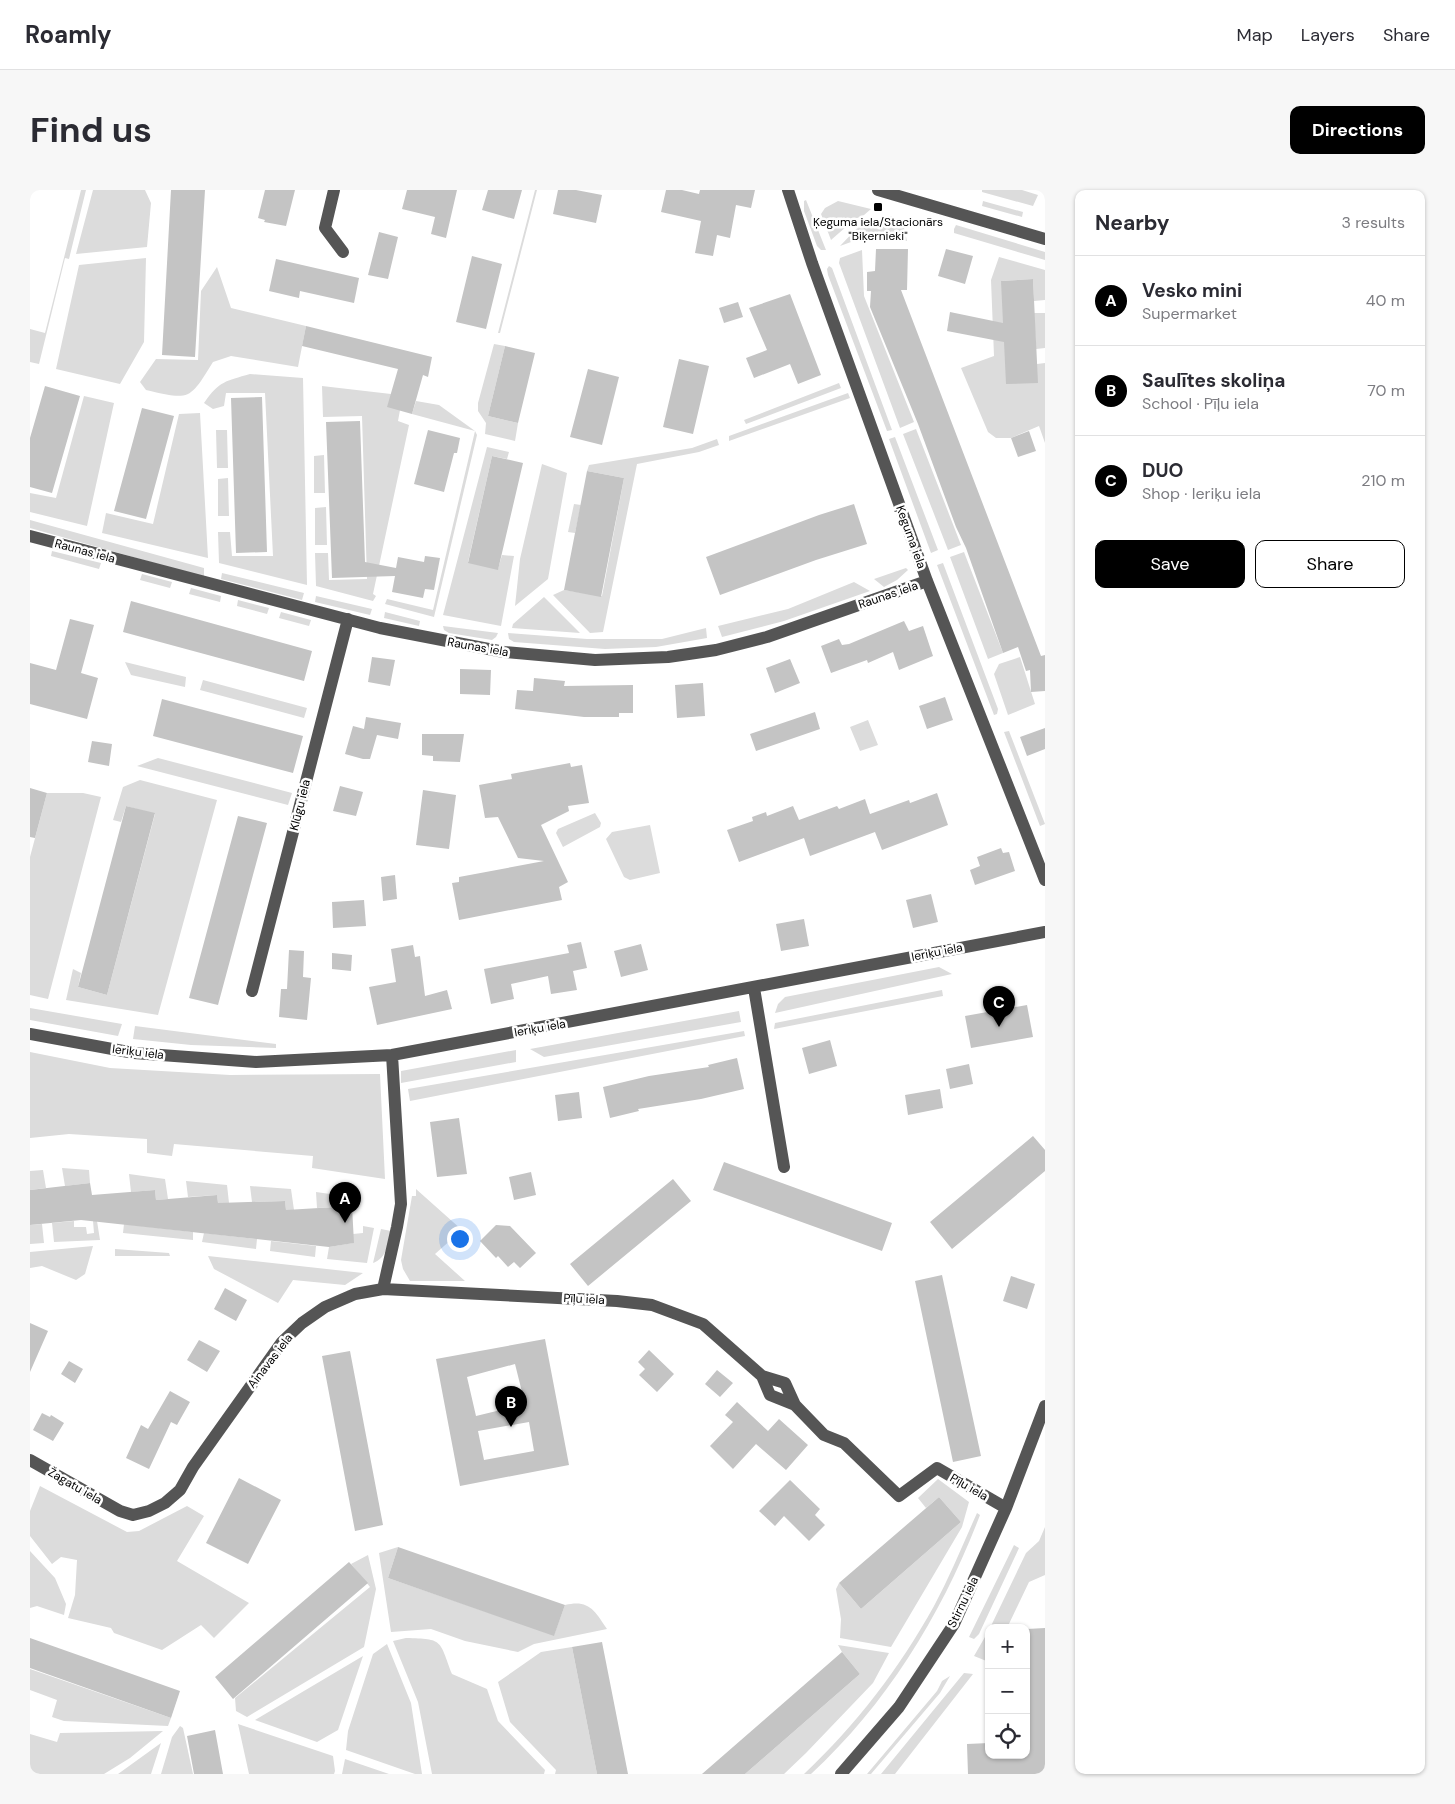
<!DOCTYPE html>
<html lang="en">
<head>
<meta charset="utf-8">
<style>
  :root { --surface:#fff; --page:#f7f7f7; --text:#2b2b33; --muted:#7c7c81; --line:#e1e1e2; --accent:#000 }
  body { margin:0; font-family:"DM Sans",sans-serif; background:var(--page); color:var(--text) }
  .controls { position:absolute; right:15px; bottom:15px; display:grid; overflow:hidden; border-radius:10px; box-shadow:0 1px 4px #0004 }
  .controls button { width:45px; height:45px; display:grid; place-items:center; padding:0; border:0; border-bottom:1px solid var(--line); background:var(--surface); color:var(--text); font:25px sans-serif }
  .you { position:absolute; left:429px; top:1048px; width:18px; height:18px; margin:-12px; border:4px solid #fff; border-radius:50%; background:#1a73e8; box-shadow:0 0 0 8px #1a73e833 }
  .badge { display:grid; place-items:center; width:32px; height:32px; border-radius:50%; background:var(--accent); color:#fff; font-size:16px; font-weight:700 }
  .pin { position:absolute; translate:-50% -41px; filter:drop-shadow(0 1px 2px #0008) }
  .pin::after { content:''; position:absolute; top:26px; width:18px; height:15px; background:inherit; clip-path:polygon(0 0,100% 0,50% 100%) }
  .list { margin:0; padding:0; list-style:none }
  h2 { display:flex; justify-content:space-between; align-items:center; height:65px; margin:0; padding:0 20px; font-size:21px }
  h2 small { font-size:16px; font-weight:400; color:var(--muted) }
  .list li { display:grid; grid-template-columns:32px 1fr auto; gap:15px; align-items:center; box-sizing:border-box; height:90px; padding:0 20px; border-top:1px solid var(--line) }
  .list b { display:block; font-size:19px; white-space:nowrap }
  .list p { margin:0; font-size:16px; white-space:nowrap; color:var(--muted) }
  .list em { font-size:16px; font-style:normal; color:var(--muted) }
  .actions { display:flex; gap:10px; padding:15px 20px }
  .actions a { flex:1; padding:11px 0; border:1px solid var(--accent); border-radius:10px; text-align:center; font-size:18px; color:var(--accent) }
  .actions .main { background:var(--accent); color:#fff }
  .icon { flex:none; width:28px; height:28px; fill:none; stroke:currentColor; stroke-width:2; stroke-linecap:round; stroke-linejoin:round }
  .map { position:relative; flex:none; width:1015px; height:1584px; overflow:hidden; border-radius:10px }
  header { display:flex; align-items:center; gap:30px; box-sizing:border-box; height:70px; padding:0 25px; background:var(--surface); border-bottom:1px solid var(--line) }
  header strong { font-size:24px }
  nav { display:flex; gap:28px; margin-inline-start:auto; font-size:18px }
  .intro { display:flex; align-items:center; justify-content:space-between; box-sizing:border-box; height:120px; padding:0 30px }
  h1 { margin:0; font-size:35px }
  .button { padding:12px 22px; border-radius:10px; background:var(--accent); color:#fff; font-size:18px; font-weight:700 }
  main { display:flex; gap:30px; padding:0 30px }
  aside { flex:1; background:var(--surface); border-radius:10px; box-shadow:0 1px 4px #0004 }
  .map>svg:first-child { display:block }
  .green { fill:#dcdcdc }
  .building { fill:#c4c4c4; fill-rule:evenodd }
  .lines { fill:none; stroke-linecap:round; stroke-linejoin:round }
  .minor { stroke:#555; stroke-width:12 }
  .poi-dot { fill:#000; stroke:#fff; stroke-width:2 }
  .labels { text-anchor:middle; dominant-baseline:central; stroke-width:5; stroke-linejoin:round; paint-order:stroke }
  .poi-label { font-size:12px; fill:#000; stroke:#fff }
  .street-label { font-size:12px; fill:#000; stroke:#fff }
</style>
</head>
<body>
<header>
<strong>Roamly</strong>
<nav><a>Map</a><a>Layers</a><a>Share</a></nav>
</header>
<div class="intro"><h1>Find us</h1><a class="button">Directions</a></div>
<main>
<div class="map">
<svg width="1015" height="1584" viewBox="0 0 1015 1584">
  <rect width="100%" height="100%" fill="#fff"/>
  <path class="green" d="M51,0H56L39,69L35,68L9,174L0,172V139L15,143Z
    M63,0H115L121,13L117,57L46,64Z
    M505,0H507L470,143H468Z
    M952,0H992L1008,5L1003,16L952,2Z
    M776,10L796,60H791L787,56L774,21V11Z
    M808,11L841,19L834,25L825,29L801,50L791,24L795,18Z
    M953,11L993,22L992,27L952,16Z
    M862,26L873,33L877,51L843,44L810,56L830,35Z
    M926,35L1015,62V70L924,43V39Z
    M832,60L834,106L884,232L870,238L809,73L810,68Z
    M969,67L1015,80V110L1004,111L1003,89L971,91L1007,174L1015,173V253L1009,236L981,248H966L958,242L931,178L964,166L961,90Z
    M116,68L114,152L90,194L26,179L49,75Z
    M799,76L802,78L862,240L857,241L798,85L797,79Z
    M187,77L201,118L276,136L268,177L201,166L183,172C159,211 160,210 116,200L110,192L126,169L168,170L171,101Z
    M1004,123H1015V158L1006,159Z
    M464,154L475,156L458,226L488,233L485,251L455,244L456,233L448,221V213Z
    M220,184L273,188L277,395L189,373L188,342H200L202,366H243L235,203H196L194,216L183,219L174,213C189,191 196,191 220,184Z
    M809,193L811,198L716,234L714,230Z
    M292,196L361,204L370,220L368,231L379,235L343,404L346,406L343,411L286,396L285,363H298L299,390L337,389L332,226L293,227Z
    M818,203L820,208L699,251V246Z
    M54,206L84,213L57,336L0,322V303L26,308Z
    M386,211L409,215L445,241L447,245L404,427L355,414L357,409L403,420L445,241L382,224Z
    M170,223L178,368L72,343L76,323L123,334L149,224Z
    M886,239L931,355L918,360L873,244Z
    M186,240H197L198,278H187Z
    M865,247L908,360L901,363L859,249Z
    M687,249L689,255L669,262L607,274L573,442L560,443L523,405L534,400L572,406L594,288L557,281L559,275L662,258Z
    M457,257L479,262L477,269L462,266L438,372L468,379L472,365L484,366L471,436L413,425Z
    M294,265L295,303H284V266Z
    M512,274L537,283L518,389L485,416L490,369Z
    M198,288L199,326H188V289Z
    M544,314L551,315L545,343L538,342Z
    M296,317L297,355H285V318Z
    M0,330L174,378V387L0,338Z
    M22,361L71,373L69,379L21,366Z
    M934,362L973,463L958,469L920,367Z
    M913,373L968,519L967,524L964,525L907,375Z
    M876,378L878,380L867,390L854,397L844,389Z
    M192,383L274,403L272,410L191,389Z
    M112,384L142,392L140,398L110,390Z
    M824,392L840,401L754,431L692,447L688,436L758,419Z
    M161,398L191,406L190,412L159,404Z
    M286,406L342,419L340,425L285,412Z
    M514,407L550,443L482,438L483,434Z
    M208,410L239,418L237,424L207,416Z
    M251,422L281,430L279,436L249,428Z
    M355,422L390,431L389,436L354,428Z
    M413,436L468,443L466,447L462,450L419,443L414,440Z
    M676,438L677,448L626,457L575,459L484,452L479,449L478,443L557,449H632Z
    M990,467L1005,514L978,525L964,484L969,474Z
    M95,472L156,487L155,497L101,485Z
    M173,490L277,518L274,528L170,500Z
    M838,530L848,555L830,561L820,537Z
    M979,541L1015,634L1010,636L974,542Z
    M128,568L262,603L258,615L107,576Z
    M110,590L187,610L128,825L36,810L43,779L51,783L48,797L77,805L125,624L96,616L91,632L83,630L93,597Z
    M17,603H53L71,607L18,809L0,805V667Z
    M565,623L571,633L570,637L533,657L526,643L528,639Z
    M620,635L630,683L600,690L594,687L576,649L582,642Z
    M909,777L922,784L745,823L748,814L755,807Z
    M912,800L913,806L744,839L745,833Z
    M0,818L92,834L88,846L0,830Z
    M709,821L711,832L514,867L500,859Z
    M105,836L246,854V858L161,855L103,849Z
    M714,841L715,846L380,911L378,899Z
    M486,860V872L371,893V881Z
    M0,862L80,878L200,885L350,884L355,989L282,978L283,966L144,954L142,966L117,963V949L39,944L0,948Z
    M32,978L59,980L60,993L35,996Z
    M13,980L16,998L0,1000V981Z
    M99,984L135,989L138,1009L126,1010L125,1000L101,1002Z
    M156,991L197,995L199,1013L188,1014L187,1005L158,1007Z
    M220,996L261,999L264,1020L256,1021L255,1011L222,1012Z
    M386,999L432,1040L405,1064L435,1091H380L373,1079L371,1070L382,1006H386Z
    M286,1002L321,1007L322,1016L287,1018Z
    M44,1031V1037H56L57,1044L64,1043L63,1031H67L70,1050L24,1052L22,1033Z
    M12,1034L14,1053L0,1054V1035Z
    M94,1034L163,1042V1050L93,1043Z
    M333,1036L344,1038L337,1073L297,1069L299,1057L323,1053V1044L333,1043Z
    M351,1039L361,1041C358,1054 357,1068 343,1073Z
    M174,1043L227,1049L226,1059L172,1052Z
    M241,1051L286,1056L285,1067L240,1061Z
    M63,1056L55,1084L46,1090L12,1076L0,1078V1062Z
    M85,1059L139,1063L140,1066H85Z
    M178,1066L333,1083L315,1095L263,1090L248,1113L184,1079Z
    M908,1289L939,1312L932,1337L861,1457L810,1448L811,1429L806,1399L809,1393L831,1419L931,1332L909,1307L896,1318L888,1308Z
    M10,1296L97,1342L109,1341L157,1316L174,1326L147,1371L219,1413L184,1448L171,1435L132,1460L84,1443L81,1438L38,1428L45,1405L47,1370L31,1367L22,1374L0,1346V1321Z
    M947,1323L950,1325C913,1422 858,1513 781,1584H774C826,1535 869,1479 904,1416C920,1386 933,1354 947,1323Z
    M1015,1337V1385L999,1392L977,1438H960L996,1363L1009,1351Z
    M984,1355L989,1358L949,1444L944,1449L939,1447Z
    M368,1357L358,1388L524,1445L535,1415C559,1409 565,1421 577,1439L504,1454L488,1462L435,1451L401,1439L361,1442L349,1363Z
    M0,1361L25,1388L36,1414L34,1425L7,1416L0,1418Z
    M338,1365L346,1399L334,1457L217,1527L206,1521L205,1508L340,1397L321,1374Z
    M959,1440V1472L944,1466Z
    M376,1448C414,1449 409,1450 422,1484L457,1499L468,1531L515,1580L514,1584H402L388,1512L363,1451Z
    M357,1454L381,1513L392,1584H385L316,1560L318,1541L343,1464Z
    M808,1455L859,1463L843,1493L776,1563L754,1584H715L830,1484L812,1462Z
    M542,1457L567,1584H525L526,1580L480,1532L468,1492L511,1462Z
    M333,1466L308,1540L287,1552L225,1530Z
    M0,1479L141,1528L138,1536L34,1531L22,1527L27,1510L0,1500Z
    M934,1483L943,1484L865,1584H851Z
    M920,1486L910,1503L841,1584H837L907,1501L912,1491Z
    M208,1534L303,1566L305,1581L304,1584H219Z
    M150,1536L153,1538L163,1584H131L142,1547Z
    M133,1541L100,1568L74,1584H0V1544L27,1552L30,1543Z
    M131,1553L121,1584H88Z
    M315,1569L359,1584H312Z"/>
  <path class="building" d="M141,0H175L165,167L132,165Z
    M235,0H265L256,36L234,32L235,30L228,28Z
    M377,0H427L416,48L401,44L405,27L372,19Z
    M458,0H492L484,29L452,20Z
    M528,0H546L572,5L566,33L523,24Z
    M636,0H652L669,4L670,0H725L721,18L706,15L700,48L687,45L683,66L665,63L671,31L631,22Z
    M349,42L368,47L358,89L338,85Z
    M846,59H878L877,100H871L1011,466L1015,465V501L1001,502L1000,480L996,481L988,457L973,463L936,358L926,337L888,234L840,117L841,101H837V82L845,81Z
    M916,59L943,66L935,94L908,86Z
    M442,66L472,74L456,139L426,132Z
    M246,69L329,88L324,113L270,101L269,108L239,101Z
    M1003,89L1008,193L976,194L974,152L917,141L920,122L973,133L971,91Z
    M760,104L791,185L768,194L760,174L724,188L716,168L737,160L719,118Z
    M708,112L713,127L694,133L689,118Z
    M276,136L402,167L398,187L393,185L382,224L357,217L368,179L272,156Z
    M475,156L505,163L488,233L458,226Z
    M649,169L679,176L663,244L633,237Z
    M558,179L589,187L572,255L540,247Z
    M15,196L50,206L22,303L0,297V248Z
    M232,207L237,362L206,363L201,208Z
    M112,218L144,226L116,329L84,321Z
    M330,231L335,372L366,378L368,367L394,372L395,366L410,368L404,400L395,399L393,408L362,402L365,386L302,388L296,232Z
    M398,240L430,248L427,263H424L414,302L384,294Z
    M999,241L1006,261L988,267L981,248Z
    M462,266L493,273L468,380L438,373Z
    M557,281L594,288L571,407L534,400Z
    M824,314L837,354L786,370L690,405L676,367L789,325Z
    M101,411L282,461L274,491L93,442Z
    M40,429L64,435L51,483L68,488L57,529L0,514V473L26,480Z
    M874,431L879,441L893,436L903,466L869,480L863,462L838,473L837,470L801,483L791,456L809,449L812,455L819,454Z
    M342,467L365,470L360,496L338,492Z
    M760,469L770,493L745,503L736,478Z
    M430,479L461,480L460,505L430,504Z
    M504,488L535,491L534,496L603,495V523H589V527H554L485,519L487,500L503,501Z
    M673,493L675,526L647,528L645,495Z
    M915,507L923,530L897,539L889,516Z
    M132,509L273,546L263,583L123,546Z
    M785,522L790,539L726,561L720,544Z
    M336,527L371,533L368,549L347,545L340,569H333L315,564L323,536L334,539Z
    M1015,538V559L997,566L990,547Z
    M392,544H434L430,572L403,571V566L392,565Z
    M62,551L82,554L79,576L58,572Z
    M540,573L541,577L552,575L559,613L538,616L539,621L511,635L538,692L529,697L532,710L429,730L422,693L429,692V687L514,671L488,668L468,627L455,628L449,595L482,589L481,584Z
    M310,596L333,602L326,626L303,621Z
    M0,598L17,603L5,648L0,647Z
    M393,600L426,605L419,659L386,655Z
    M907,603L918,635L852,660L845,642L780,666L774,648L709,672L697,640L723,631L722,627L736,622L737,626L763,616L769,630L807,616L809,619L835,609L840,624L879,610L880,613Z
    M96,616L125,623L77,805L48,797Z
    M208,626L237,633L188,815L159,808Z
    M971,658L973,663L979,662L985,681L945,695L940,680L950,676L947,667Z
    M365,685L367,709L353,711L351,687Z
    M901,704L908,732L883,738L876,710Z
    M334,710L336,736L303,738L302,712Z
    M774,729L779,756L751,761L746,734Z
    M551,752L557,778L543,781L547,800L521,804L518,786L481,794L484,809L461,814L454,779L539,763L537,755Z
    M611,754L618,780L591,787L584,761Z
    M383,755L385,767L390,766L395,806L417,800L422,819L347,835L339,797L366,792L361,759Z
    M259,760L274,761L273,787L281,788L277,830L249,827L251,799H257Z
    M302,763L322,765L321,781L302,779Z
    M997,815L1003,847L941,858L935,826Z
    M800,850L807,876L779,884L772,858Z
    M707,868L714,899L671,909L608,919L609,921L580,928L573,897L619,886L679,877L678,875Z
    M939,874L943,894L920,899L916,879Z
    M910,899L913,918L878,925L875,905Z
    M549,902L552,928L528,931L525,905Z
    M429,928L437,984L407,987L400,932Z
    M1003,946L1015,960V981L922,1059L900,1032Z
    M694,972L862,1033L852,1061L683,1000Z
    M501,982L506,1005L484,1010L479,987Z
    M643,989L661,1011L558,1096L540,1074Z
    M60,993L62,1005L125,1000L126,1010L187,1005L188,1013L255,1011L256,1020L322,1016L324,1053L299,1057L51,1030L0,1035V1000Z
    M466,1035L480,1036L506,1063L490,1078L484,1072L478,1077L468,1066L466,1068L450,1051Z
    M912,1085L951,1266L923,1272L885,1091Z
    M981,1086L1005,1094L997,1119L973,1111Z
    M195,1098L217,1110L206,1131L184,1119Z
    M0,1133L18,1141L0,1182Z
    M515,1149L539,1275L430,1296L406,1169ZM485,1174L495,1214L446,1226L437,1187ZM499,1232L504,1261L454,1270L448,1241Z
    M169,1150L190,1161L177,1182L157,1170Z
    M619,1160L644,1184L627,1202L609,1185L615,1179L608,1172Z
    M320,1161L353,1335L325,1341L292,1166Z
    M39,1171L53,1179L45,1193L31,1184Z
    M687,1180L703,1193L690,1207L675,1194Z
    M140,1201L160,1212L147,1235L141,1232L119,1279L96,1268L111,1235L118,1239Z
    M707,1212L738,1241L749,1229L778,1255L756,1280L726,1254L703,1279L680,1256L703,1232L695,1225Z
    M12,1223L20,1227L21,1225L34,1233L23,1251L3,1240Z
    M209,1288L251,1310L218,1374L176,1353Z
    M760,1290L790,1319L785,1325L795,1335L779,1351L754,1326L745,1336L729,1321Z
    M909,1307L931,1332L831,1419L809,1393Z
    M368,1357L535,1415L524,1446L358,1388Z
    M319,1372L338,1393L203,1509L185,1487Z
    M1015,1438V1584H938L937,1554L959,1553V1565H996V1488H1000L997,1439Z
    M0,1448L150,1501L141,1528L0,1478Z
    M572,1452L598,1584H567L542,1457Z
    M812,1462L830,1484L715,1584H672Z
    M185,1540L193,1584H164L157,1546Z"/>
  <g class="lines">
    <path class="minor" d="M304,0L295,38L313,62
      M758,0L782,73L897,391L1015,690
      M848,0L1015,49
      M0,346L350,438L474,462L565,470L638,467L686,460L737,447L897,391
      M724,798L754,977
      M222,801L318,429
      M0,844L104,863L226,872L362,865L1015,742
      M353,1099L367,1037L371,1014L362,865
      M732,1186L740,1205L765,1215
      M0,1270L90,1321L103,1325L119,1321L135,1313L150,1300L163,1277L252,1152L272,1133L295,1117L325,1104L353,1099L587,1111L622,1115L673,1134L732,1186L755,1193L765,1215L794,1245L814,1253L869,1306L907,1278L976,1318
      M811,1584L869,1517L924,1434L976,1318L1015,1216"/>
  </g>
  <rect class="poi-dot" x="843" y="12" width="10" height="10" rx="2.5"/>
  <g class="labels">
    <g class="poi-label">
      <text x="848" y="32">Ķeguma iela/Stacionārs<tspan x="848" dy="14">"Biķernieki"</tspan></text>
    </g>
    <g class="street-label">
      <text transform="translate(881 347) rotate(70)">Ķeguma iela</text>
      <text transform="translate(55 361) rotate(15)">Raunas iela</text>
      <text transform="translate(858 405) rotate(-19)">Raunas iela</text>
      <text transform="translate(448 457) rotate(10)">Raunas iela</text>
      <text transform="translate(270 615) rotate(-76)">Klūgu iela</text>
      <text transform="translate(907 762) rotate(-11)">Ieriķu iela</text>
      <text transform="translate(510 838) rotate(-10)">Ieriķu iela</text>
      <text transform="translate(108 862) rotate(7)">Ieriķu iela</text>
      <text transform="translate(554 1109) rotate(3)">Pīļu iela</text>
      <text transform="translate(240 1171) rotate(-52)">Ainavas iela</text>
      <text transform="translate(45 1296) rotate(30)">Žagatu iela</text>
      <text transform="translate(939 1297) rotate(30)">Pīļu iela</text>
      <text transform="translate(933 1412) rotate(-64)">Stirnu iela</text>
    </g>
  </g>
</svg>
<div class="controls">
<button>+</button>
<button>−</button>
<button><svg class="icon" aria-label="locate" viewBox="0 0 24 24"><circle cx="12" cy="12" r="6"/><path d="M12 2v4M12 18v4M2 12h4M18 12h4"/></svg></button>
</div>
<div class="you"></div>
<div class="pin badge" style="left:315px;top:1033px">A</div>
<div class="pin badge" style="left:481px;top:1237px">B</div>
<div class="pin badge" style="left:969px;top:837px">C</div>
</div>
<aside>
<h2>Nearby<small>3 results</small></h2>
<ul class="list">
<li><span class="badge">A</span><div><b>Vesko mini</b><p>Supermarket</p></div><em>40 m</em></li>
<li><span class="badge">B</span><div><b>Saulītes skoliņa</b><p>School · Pīļu iela</p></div><em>70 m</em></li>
<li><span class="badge">C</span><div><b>DUO</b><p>Shop · Ieriķu iela</p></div><em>210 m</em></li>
</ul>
<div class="actions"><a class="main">Save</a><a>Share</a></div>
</aside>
</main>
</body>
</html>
